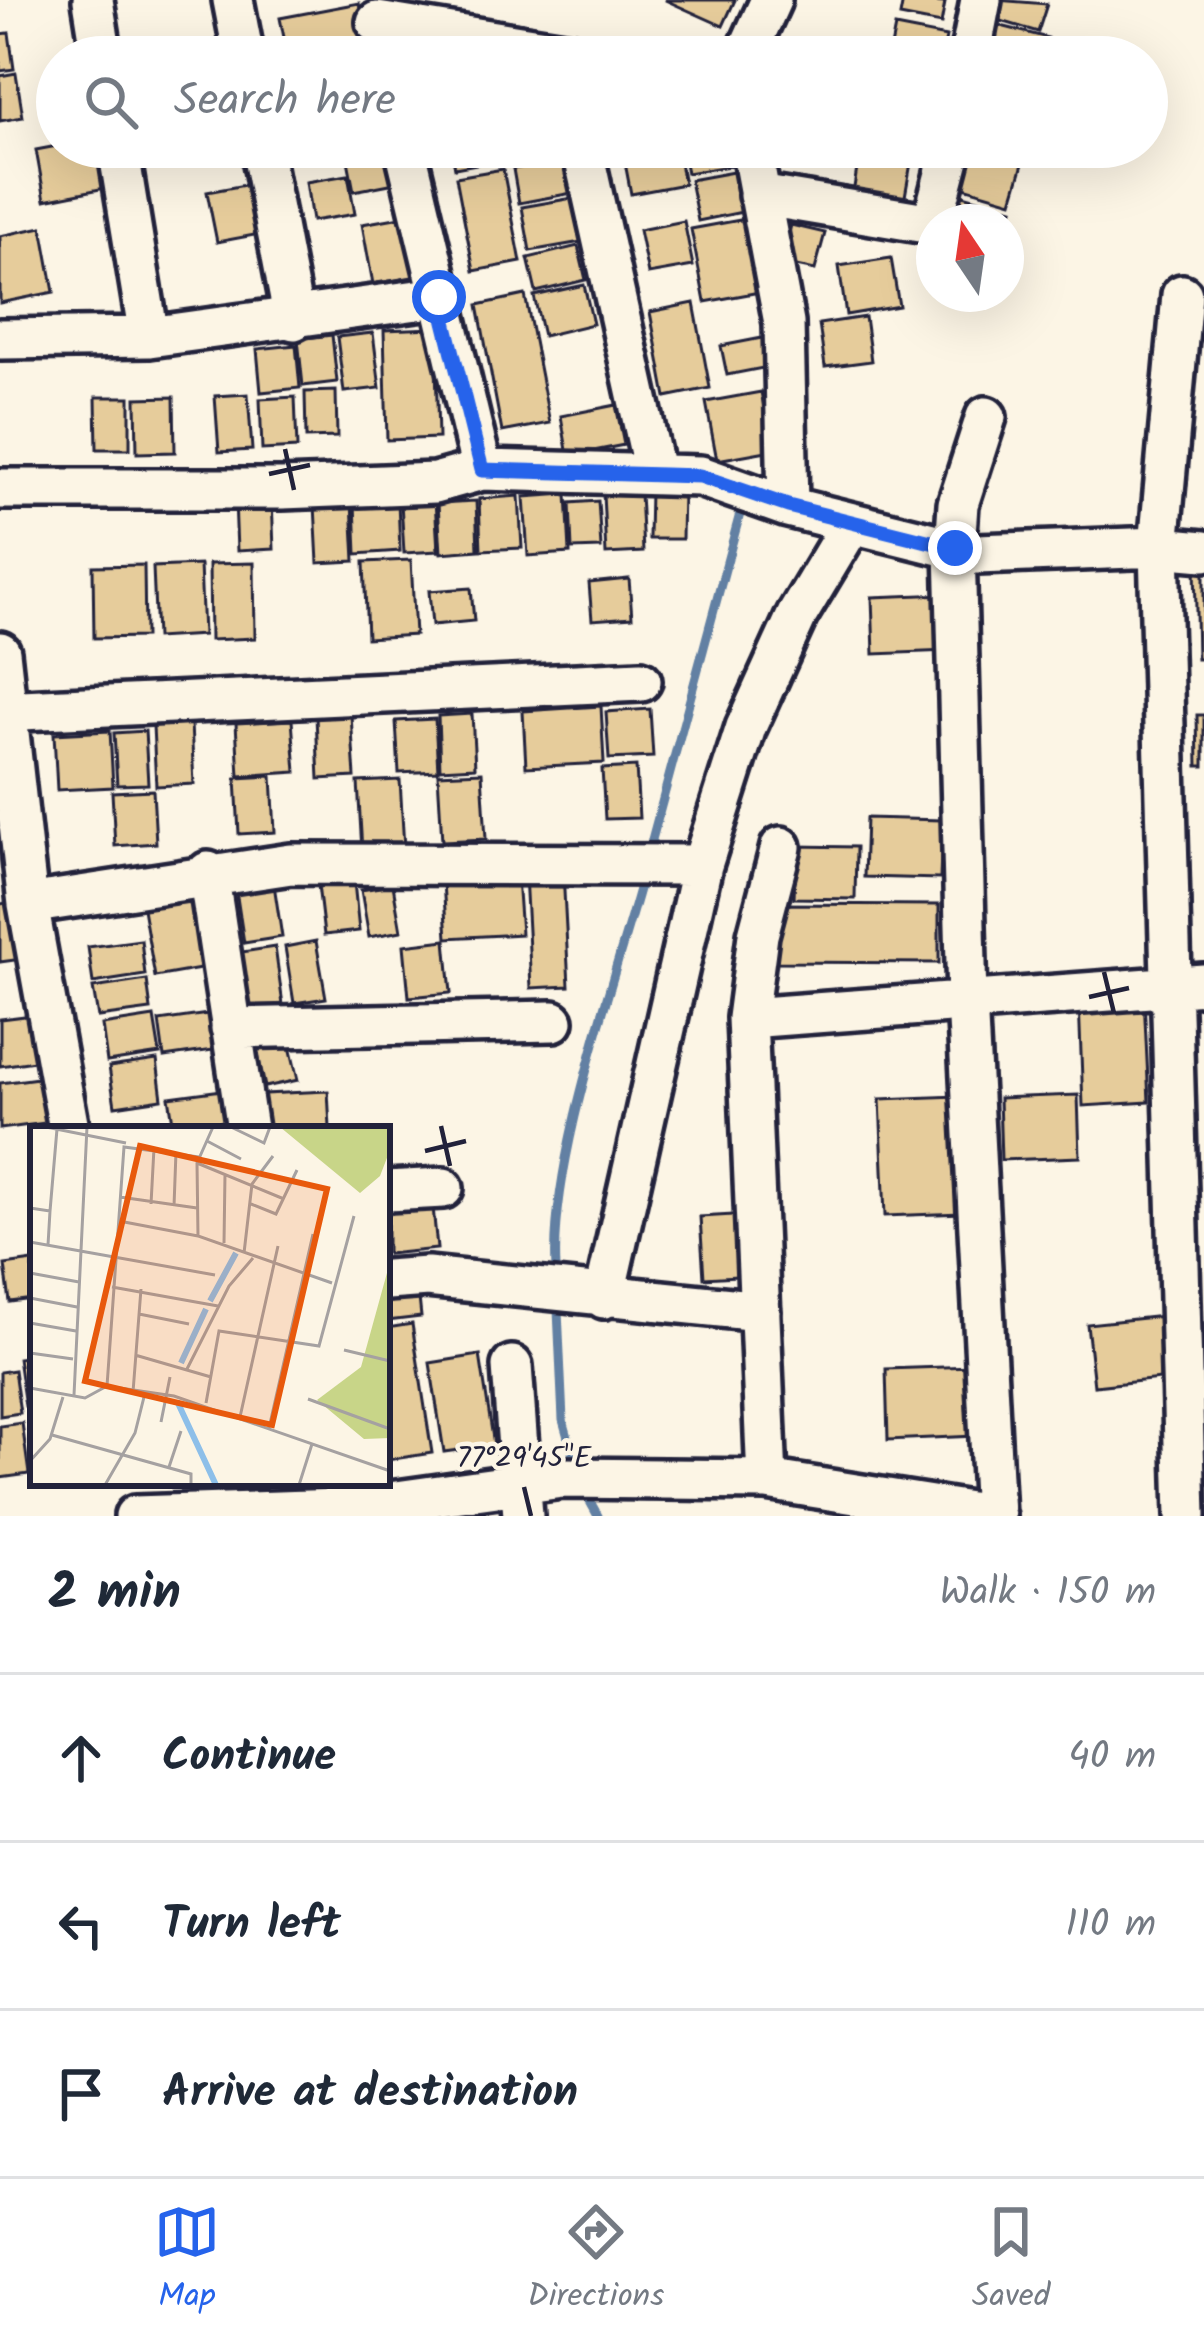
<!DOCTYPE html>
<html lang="en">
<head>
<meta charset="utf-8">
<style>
  :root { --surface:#fff; --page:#f2f2f3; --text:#1f2937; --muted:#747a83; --line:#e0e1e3; --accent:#2563eb }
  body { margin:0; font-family:Kalam,sans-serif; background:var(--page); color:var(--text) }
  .compass { position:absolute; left:916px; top:204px; width:108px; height:108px; border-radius:50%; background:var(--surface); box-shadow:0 12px 48px #0002; rotate:347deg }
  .stop { position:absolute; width:36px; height:36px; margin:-27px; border:9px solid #2563eb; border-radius:50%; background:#fff }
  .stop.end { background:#2563eb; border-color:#fff; box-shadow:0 3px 12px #0008 }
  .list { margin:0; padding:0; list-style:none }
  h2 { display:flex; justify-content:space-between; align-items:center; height:156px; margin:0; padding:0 48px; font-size:51px }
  h2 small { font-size:39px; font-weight:400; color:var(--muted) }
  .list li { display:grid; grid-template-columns:78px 1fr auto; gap:36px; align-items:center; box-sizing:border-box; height:168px; padding:0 48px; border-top:3px solid var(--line) }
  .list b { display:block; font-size:45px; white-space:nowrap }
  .list em { font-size:39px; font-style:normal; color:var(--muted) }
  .icon { flex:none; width:66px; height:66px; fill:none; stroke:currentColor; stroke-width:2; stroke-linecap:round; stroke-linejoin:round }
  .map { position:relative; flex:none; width:1204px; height:1516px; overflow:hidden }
  .search { position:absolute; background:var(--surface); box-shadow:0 12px 48px #0002; left:36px; right:36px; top:36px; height:132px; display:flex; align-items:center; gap:30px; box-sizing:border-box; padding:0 42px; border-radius:66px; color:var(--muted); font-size:45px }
  .sheet { height:660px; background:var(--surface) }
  nav { display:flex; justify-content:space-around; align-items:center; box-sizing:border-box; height:168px; border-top:3px solid var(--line); background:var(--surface); font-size:33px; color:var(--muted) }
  nav a { display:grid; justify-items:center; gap:6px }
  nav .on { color:var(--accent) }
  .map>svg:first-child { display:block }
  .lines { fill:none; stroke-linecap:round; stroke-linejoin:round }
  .stream { stroke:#6280a3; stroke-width:9 }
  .building { fill:#e6cc9b; stroke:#22223b; stroke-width:3 }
  .minor-casing { stroke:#22223b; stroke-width:48 }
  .minor { stroke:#fcf5e5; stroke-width:39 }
  .route { stroke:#2563eb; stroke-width:15 }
  .ticks { fill:none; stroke:#22223b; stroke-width:4.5 }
  .inset-river { fill:none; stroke:#8dbfe9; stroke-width:6 }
  .inset-road { fill:none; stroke:#a5a1a1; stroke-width:3 }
  .view { fill:#e8590c; fill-opacity:0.15; stroke:#e8590c; stroke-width:6 }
  .inset-edge { fill:none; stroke:#22223b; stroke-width:6 }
  .ticks-label { font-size:30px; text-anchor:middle; fill:#22223b; stroke:#fcf5e5; stroke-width:9; stroke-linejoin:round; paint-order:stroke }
</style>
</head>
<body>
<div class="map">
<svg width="1204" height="1516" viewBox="0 0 1204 1516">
  <rect width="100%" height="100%" fill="#fcf5e5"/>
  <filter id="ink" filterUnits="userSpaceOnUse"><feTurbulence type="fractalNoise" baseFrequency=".00833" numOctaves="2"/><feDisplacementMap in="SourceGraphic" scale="24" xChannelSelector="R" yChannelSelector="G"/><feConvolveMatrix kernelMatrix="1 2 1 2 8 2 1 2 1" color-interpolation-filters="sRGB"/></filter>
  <g filter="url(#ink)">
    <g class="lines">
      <path class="stream" d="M650,847L741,510
        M556,1268C550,1164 610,993 639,889
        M558,1310L563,1420L576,1465
        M582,1487L598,1516"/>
    </g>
    <path class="building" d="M665,0H735L723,26Z
      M903,0L945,3L941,24L900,16Z
      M996,0L1047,4L1038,32L991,18Z
      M359,3L369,57H288L280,18Z
      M993,24L1048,38L1044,57H985Z
      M895,27L946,37L942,57H889Z
      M9,33L14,69L0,71V34Z
      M16,73L23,117L0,121V76Z
      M57,146L107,147L115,186L45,200L36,150Z
      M140,147H193L195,157L143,167Z
      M205,147H247L206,155Z
      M393,147L400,182L354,191L346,150Z
      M451,147H501L503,159L455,168Z
      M622,147H677L684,184L631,194Z
      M682,147H732L735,165L687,173Z
      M833,147H855L851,162L831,158Z
      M968,147H1028L1012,201L957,185Z
      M860,149L912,157L904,202L853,194Z
      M565,160L572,193L519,203L513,169Z
      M503,169L521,262L474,271L456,177Z
      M744,170L752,210L698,221L690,180Z
      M348,175L355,214L312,221L306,182Z
      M261,182L270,232L217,242L207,192Z
      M956,193L1013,209L1006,234V222H948Z
      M573,198L581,242L530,251L522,207Z
      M407,216L418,276L373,284L362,224Z
      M751,218L765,291L705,302L691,229Z
      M684,221L693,266L648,274L639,230Z
      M791,225L825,233L815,270L782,263Z
      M42,227L54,292L0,303V236Z
      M578,246L586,280L536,292L528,258Z
      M891,258L899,306L846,315L839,266Z
      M584,285L593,324L543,336L534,296Z
      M525,295L550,423L502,432L478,305Z
      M694,303L710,388L666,397L650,312Z
      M865,317L871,361L825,367L819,324Z
      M435,328L438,438L387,440L384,330Z
      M373,333L380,388L344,392L337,337Z
      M332,335L337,382L303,386L298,339Z
      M772,336L778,365L727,375L721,346Z
      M296,345L300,388L261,392L257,349Z
      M336,391L337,437L306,438L305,392Z
      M761,392L772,450L717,460L706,402Z
      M248,394L252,450L219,452L215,396Z
      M96,397H130V449H97Z
      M174,397L175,452L137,453L136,398Z
      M295,397L297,448L262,450L260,399Z
      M616,405L624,445L568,456L561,416Z
      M650,490H683L682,539H649Z
      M640,493L643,552L606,554L603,494Z
      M567,494L570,553L528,556L524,497Z
      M519,496L522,548L481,550L479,499Z
      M272,499L274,549L237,551L235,500Z
      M435,500L438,551L404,553L401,502Z
      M398,501L400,551L357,554L355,503Z
      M476,501L478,550L441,553L438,503Z
      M598,501L601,548L572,549L570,503Z
      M352,503L355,561L318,563L315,505Z
      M411,560L415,635L367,638L364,562Z
      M254,563L255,638L210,640L209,564Z
      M1195,563H1204V659H1197Z
      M144,565L145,637L94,638L93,566Z
      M200,565L203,635L156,638L153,567Z
      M629,579L632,617L592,620L589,583Z
      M471,588L474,621L432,625L429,591Z
      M947,594L949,651L874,654L872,597Z
      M601,706L604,763L526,767L523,711Z
      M650,709L653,757L609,759L606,712Z
      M472,714L475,767L440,769L438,716Z
      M351,715L355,777L319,779L316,717Z
      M1197,715H1204V766H1198Z
      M435,719L438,771L399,773L396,721Z
      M292,720L296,772L239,776L236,723Z
      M191,724L194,784L156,786L153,726Z
      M110,731L113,787L57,790L54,734Z
      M145,731L148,784L117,785L114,733Z
      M636,767L639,818L605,819L602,769Z
      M482,772L486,839L442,841L438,774Z
      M272,776L275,832L239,834L236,778Z
      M400,780L404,848L362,851L358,782Z
      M153,790L156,843L115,846L112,792Z
      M866,818L942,820L940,879L864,877Z
      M796,846L856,847L855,899L794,898Z
      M563,872L569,986L531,988L525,874Z
      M517,877L521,934L447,938L443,883Z
      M273,878L282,937L244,943L235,884Z
      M354,882L359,931L324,935L318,885Z
      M393,885L401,931L369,937L361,890Z
      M192,894L206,968L155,977L142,903Z
      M15,902L22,959L0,962V904Z
      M776,904L939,905V963L775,962Z
      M141,940L145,975L93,983L88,947Z
      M446,940L451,993L409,997L404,945Z
      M316,941L326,998L294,1003L285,947Z
      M275,947L283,1005L250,1010L242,952Z
      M147,980L151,1010L98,1017L93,988Z
      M1144,998L1149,1102L1083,1106L1079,1001Z
      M215,1013L220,1049L164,1057L159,1021Z
      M41,1014L48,1059L0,1066V1019Z
      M154,1017L160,1054L107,1062L102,1025Z
      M288,1038L298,1080L265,1087L256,1045Z
      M157,1060L162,1099L115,1106L109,1067Z
      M53,1076L60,1121L0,1129V1083Z
      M230,1089L234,1120L174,1128L169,1097Z
      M328,1091L330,1128L266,1129L264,1094Z
      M1078,1095L1080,1157L1001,1160L999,1098Z
      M958,1096L962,1213L885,1216L880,1099Z
      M433,1207L437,1249L387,1254V1212Z
      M750,1214L754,1275L704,1278L700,1217Z
      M33,1261V1299L10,1302L5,1265Z
      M418,1288L421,1317L387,1321V1292Z
      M1164,1316L1170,1378L1094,1386L1087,1324Z
      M412,1324L432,1453L387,1460V1328Z
      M480,1355L494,1445L444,1452L430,1363Z
      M33,1356V1405L25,1406L18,1358Z
      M973,1366L975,1436L888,1440L886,1369Z
      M14,1370L20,1413L0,1416V1372Z
      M22,1423L29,1474L0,1478V1426Z"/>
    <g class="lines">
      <g class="minor-casing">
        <path id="minor" d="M93,0L102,57
          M233,0L244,57
          M377,22L594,57
          M745,57L771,0
          M970,57L981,0
          M118,147L149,337
          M261,147L294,320
          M405,147L482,470L700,476L788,507L977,554L1159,547L1204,551
          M582,147L654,471
          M751,147L784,323L788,507
          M759,195L932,224L952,147
          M1182,295L1159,547L1186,1516
          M0,339L149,337L439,297
          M986,417L958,504L955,548L967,1001L994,1516
          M0,489H282L435,483L482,470
          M0,652L28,904L69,1129
          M0,711L641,681
          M208,872L247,1129
          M28,904L291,864L702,865
          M747,1018L758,935L781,847
          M231,1028L553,1021
          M387,1191L443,1188
          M387,1280L427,1277L760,1311
          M604,1298L702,865L746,727L797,615L852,523
          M512,1366L523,1516
          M767,1480L747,1018L1204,984
          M135,1516L339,1509L562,1478L767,1480L995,1516"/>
      </g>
      <use href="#minor" class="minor"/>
    </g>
  </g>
  <g class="lines" filter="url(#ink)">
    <path class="route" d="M439,297L482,470L700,476L788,506L955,548"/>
  </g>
  <path class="ticks" d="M285,449L294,490M269,474L310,465M1104,972L1114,1013M1089,997L1129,988M441,1126L450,1166M425,1151L466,1141M524,1487L531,1516"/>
  <g transform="translate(30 1126)">
    <rect width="360" height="360" fill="#fcf5e5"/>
    <path d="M250,1H360V24L350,50L330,67ZM360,136V312L334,313L287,274L331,241Z" fill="#c8d588"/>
    <path class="inset-river" d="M180,175L206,127M151,237L176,183M147,275L186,359"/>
    <path class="inset-road" d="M16,1L96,17M183,1L167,37L168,110L302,157M201,1L234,17L240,1M177,15L211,33M167,37L254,73M90,71L167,82M121,78L124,22M221,78L246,88L267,44M144,80L146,26M0,82L20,85L18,119M20,85L27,3M89,95L168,110M0,116L185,149M194,117L195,48M214,127L222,58L243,30M0,147L49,156M82,161L188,180M0,172L47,181M109,188L159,198M0,197L46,205M314,224L360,235M0,227L43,233M105,229L181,251M157,243L199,160L223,132M77,260L94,21L169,31M0,262L55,272L77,260L144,270L360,345M103,266L111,163M44,269L57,1M278,273L360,303M176,277L189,205L289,220L324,90M210,291L248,120M131,296L140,251M239,302L283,108M22,309L161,348V359M0,335L20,313L33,271M139,341L151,305M75,359L105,307L115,267M269,359L282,318"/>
    <path class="view" d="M110,20L297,63L242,299L55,255Z"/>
    <rect width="360" height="360" class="inset-edge"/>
  </g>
  <g class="ticks-label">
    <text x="524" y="1467">77°29'45"E</text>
  </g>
</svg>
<svg class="compass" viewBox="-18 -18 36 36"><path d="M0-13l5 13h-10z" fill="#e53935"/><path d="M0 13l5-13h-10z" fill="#747a83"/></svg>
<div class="stop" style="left:439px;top:297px"></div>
<div class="stop end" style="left:955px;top:548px"></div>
<div class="search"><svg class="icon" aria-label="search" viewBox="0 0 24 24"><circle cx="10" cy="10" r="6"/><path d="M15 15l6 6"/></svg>Search here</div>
</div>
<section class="sheet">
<h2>2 min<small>Walk · 150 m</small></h2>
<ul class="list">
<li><svg class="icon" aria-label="ahead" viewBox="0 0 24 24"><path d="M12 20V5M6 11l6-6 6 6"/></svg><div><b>Continue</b></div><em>40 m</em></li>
<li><svg class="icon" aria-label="left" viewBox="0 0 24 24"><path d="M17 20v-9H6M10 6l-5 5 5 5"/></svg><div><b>Turn left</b></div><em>110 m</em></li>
<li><svg class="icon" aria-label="arrive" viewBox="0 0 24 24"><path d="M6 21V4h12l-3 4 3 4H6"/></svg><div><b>Arrive at destination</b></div></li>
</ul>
</section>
<nav>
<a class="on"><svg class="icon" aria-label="map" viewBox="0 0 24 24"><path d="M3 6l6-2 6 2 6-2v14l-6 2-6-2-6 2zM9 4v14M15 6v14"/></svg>Map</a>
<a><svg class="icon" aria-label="directions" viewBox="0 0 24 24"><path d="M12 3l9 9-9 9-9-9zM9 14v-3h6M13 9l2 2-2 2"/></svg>Directions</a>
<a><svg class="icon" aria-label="saved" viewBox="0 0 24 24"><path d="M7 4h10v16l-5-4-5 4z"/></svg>Saved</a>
</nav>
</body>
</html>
